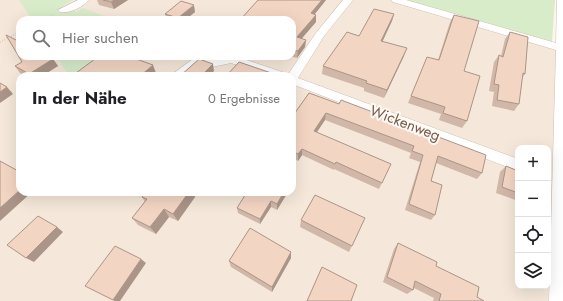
<!DOCTYPE html>
<html lang="de">
<head>
<meta charset="utf-8">
<style>
  :root { --surface:#fff; --page:#f2f2f2; --text:#202124; --muted:#757577; --line:#e0e0e0 }
  body { margin:0; font-family:Jost,sans-serif; background:var(--page); color:var(--text) }
  .controls { position:absolute; right:12px; bottom:12px; display:grid; overflow:hidden; border-radius:8px; box-shadow:0 4px 16px #0002 }
  .controls button { width:36px; height:36px; display:grid; place-items:center; padding:0; border:0; border-bottom:1px solid var(--line); background:var(--surface); color:var(--text); font:20px sans-serif }
  .list { margin:0; padding:0; list-style:none }
  h2 { display:flex; justify-content:space-between; align-items:center; height:52px; margin:0; padding:0 16px; font-size:17px }
  h2 small { font-size:13px; font-weight:400; color:var(--muted) }
  .icon { flex:none; width:22px; height:22px; fill:none; stroke:currentColor; stroke-width:2; stroke-linecap:round; stroke-linejoin:round }
  .map { position:relative; flex:none; width:563px; height:301px; overflow:hidden }
  .search { position:absolute; background:var(--surface); box-shadow:0 4px 16px #0002; left:16px; top:16px; width:280px; height:44px; display:flex; align-items:center; gap:10px; box-sizing:border-box; padding:0 14px; border-radius:12px; color:var(--muted); font-size:15px }
  .panel { position:absolute; background:var(--surface); box-shadow:0 4px 16px #0002; left:16px; top:72px; width:280px; height:124px; border-radius:12px }
  .map>svg:first-child { display:block }
  .residential { fill:#f5e8da; fill-rule:evenodd }
  .green { fill:#d8ecc9 }
  .lines { fill:none; stroke-linecap:round; stroke-linejoin:round }
  .minor-casing { stroke:#d1beb0; stroke-width:1 }
  .path { stroke:#d9b8a5; stroke-width:2; stroke-dasharray:0.5 2; stroke-linecap:butt }
  .minor { fill:#fff; fill-rule:evenodd }
  .wall { fill:#d1b7a8 }
  .shaded-wall { fill:#aa9588 }
  .building { fill:#f3d5c3; stroke:#aa9588 }
  .labels { text-anchor:middle; dominant-baseline:central; stroke-width:4; stroke-linejoin:round; paint-order:stroke }
  .street-label { font-size:15px; fill:#7a5c4d; stroke:#fffaf3 }
</style>
</head>
<body>
<div class="map">
<svg width="563" height="301" viewBox="0 0 563 301">
  <rect width="100%" height="100%" fill="#fdf6ec"/>
  <path class="residential" d="M0,0H396L563,52L556,74L548,301H0ZM20,20H292V56H20ZM20,76H292V192H20ZM518,148H548V286H518Z"/>
  <path class="green" d="M19,0H73L62,6L76,12L83,8L115,20H32Z
    M400,0H555L552,42Z
    M56,56H112L83,76H69Z"/>
  <g class="lines">
    <g class="minor-casing">
      <path id="minor" d="M78,0H89C83,7 69,14 60,12L58,10Z
        M343,0H353L324,36L298,78L518,159V171L292,84V76H287L316,33Z
        M391,0H406L556,43L557,0H563V301H549L556,50L393,2Z
        M197,56H207L213,59L224,56H235L285,73L287,76H269L231,63L212,67L203,63L184,76H170Z"/>
    </g>
    <path class="path" d="M43,20L54,15
      M0,42L20,32"/>
    <use href="#minor" class="minor"/>
  </g>
  <path class="wall" d="M97,0H128L114,9L99,5Z
    M258,0H326L314,15L316,22L301,39L306,40L305,47L297,58L290,56H292V20Z
    M195,12L185,20H167L165,14Z
    M394,14L392,21L382,41L404,56L384,98L364,91V88L322,74L323,66L359,36Z
    M454,15L464,71L467,121L462,128L439,120L441,114L408,103L427,57L438,60L450,22Z
    M510,32L525,74L522,78L519,104L514,111L492,106L494,92L489,91L494,62L499,55L501,56L505,39Z
    M53,59L58,66L42,76H25L20,73L15,66Z
    M309,93L482,173L477,179L436,163L431,181L435,215L431,220L405,210L420,162L409,158L411,153L325,120L316,133L391,164L379,189L334,169V170L302,155L298,161L292,158V117Z
    M506,166L518,171V201L496,193L500,172Z
    M145,192H193L195,197L178,221L169,217L156,234L138,225L132,218L145,202L142,197Z
    M210,192H220L218,196Z
    M288,192L277,210L271,207L260,224L238,213L237,208Z
    M365,218L349,252L300,227L301,220Z
    M398,243L436,266L477,297L484,301H433L434,298L414,288L413,290L407,294L383,282L394,249Z
    M291,252V258L272,292L231,267L229,261Z"/>
  <path class="shaded-wall" d="M114,0H128L114,9L111,2Z
    M322,0H326L310,20L311,13Z
    M194,5L195,12L185,20H178V18Z
    M394,14L392,21L379,49L381,41Z
    M316,15V22L297,44V37Z
    M306,40L305,47L297,58L298,51Z
    M407,48L404,56L384,98L387,90Z
    M127,56H142L131,64Z
    M53,59L58,66L42,76H30L29,74Z
    M213,64L214,71L209,76H201Z
    M153,65L156,73L153,76H140Z
    M7,87L13,94L0,103V92Z
    M326,113L325,120L313,138L314,131Z
    M302,149V155L298,161V154Z
    M20,190V192H32L0,221V208Z
    M189,192H193L195,197L178,221L173,214Z
    M216,192H220L218,196Z
    M284,192H288L277,210V204Z
    M271,201V207L260,224V219Z
    M164,209L169,217L156,234L150,227Z
    M57,227L63,232L34,262L26,258Z
    M291,252V258L272,292V287Z
    M141,259L146,263L120,301H114L113,300Z"/>
  <path class="building" d="M103,0H114L111,2Z
    M258,0H322L311,13L316,15L297,37L306,40L298,51L292,50V20H240Z
    M181,1L194,5L178,18L165,14Z
    M374,9L394,14L381,41L407,48L387,90L366,83L367,81L323,66L347,32L359,36Z
    M454,15L479,21L464,71L480,76L467,121L443,113L445,107L411,96L427,57L439,60Z
    M510,32L528,37L525,74L523,73L519,104L497,100L499,85L494,84L499,55L503,57Z
    M6,35L20,42V56H46L53,59L29,74L15,66L22,62Z
    M99,56H128L153,65L140,76H72Z
    M199,59L213,64L201,76H180Z
    M239,62L280,76H233L228,74Z
    M0,83L7,87L0,92Z
    M309,93L339,104L341,100L486,155L482,173L438,156L431,181L442,185L435,215L409,204L423,155L412,151L414,146L326,113L314,131L391,164L382,183L336,162L335,164L302,149L298,154L292,151V117Z
    M0,161L20,172V190L0,208Z
    M506,166L518,171V193L502,187Z
    M145,192H189L173,214L164,209L150,227L132,218L147,199L142,197Z
    M247,192H284L277,204L271,201L260,219L237,208Z
    M315,195L365,218L352,246L301,220Z
    M38,216L57,227L26,258L7,245Z
    M250,228L291,252L272,287L229,261Z
    M398,243L437,262L436,266L479,287L477,297L484,301H439L441,294L415,281L413,290L387,277Z
    M115,246L141,259L113,300L85,286Z
    M322,267L357,285L351,301H307Z"/>
  <g class="labels">
    <g class="street-label">
      <text transform="translate(405 123) rotate(21)">Wickenweg</text>
    </g>
  </g>
</svg>
<div class="controls">
<button>+</button>
<button>−</button>
<button><svg class="icon" aria-label="locate" viewBox="0 0 24 24"><circle cx="12" cy="12" r="6"/><path d="M12 2v4M12 18v4M2 12h4M18 12h4"/></svg></button>
<button><svg class="icon" aria-label="layers" viewBox="0 0 24 24"><path d="M12 4l9 5-9 5-9-5zM3 14l9 5 9-5"/></svg></button>
</div>
<div class="search"><svg class="icon" aria-label="search" viewBox="0 0 24 24"><circle cx="10" cy="10" r="6"/><path d="M15 15l6 6"/></svg>Hier suchen</div>
<section class="panel">
<h2>In der Nähe<small>0 Ergebnisse</small></h2>
<ul class="list">
</ul>
</section>
</div>
</body>
</html>
